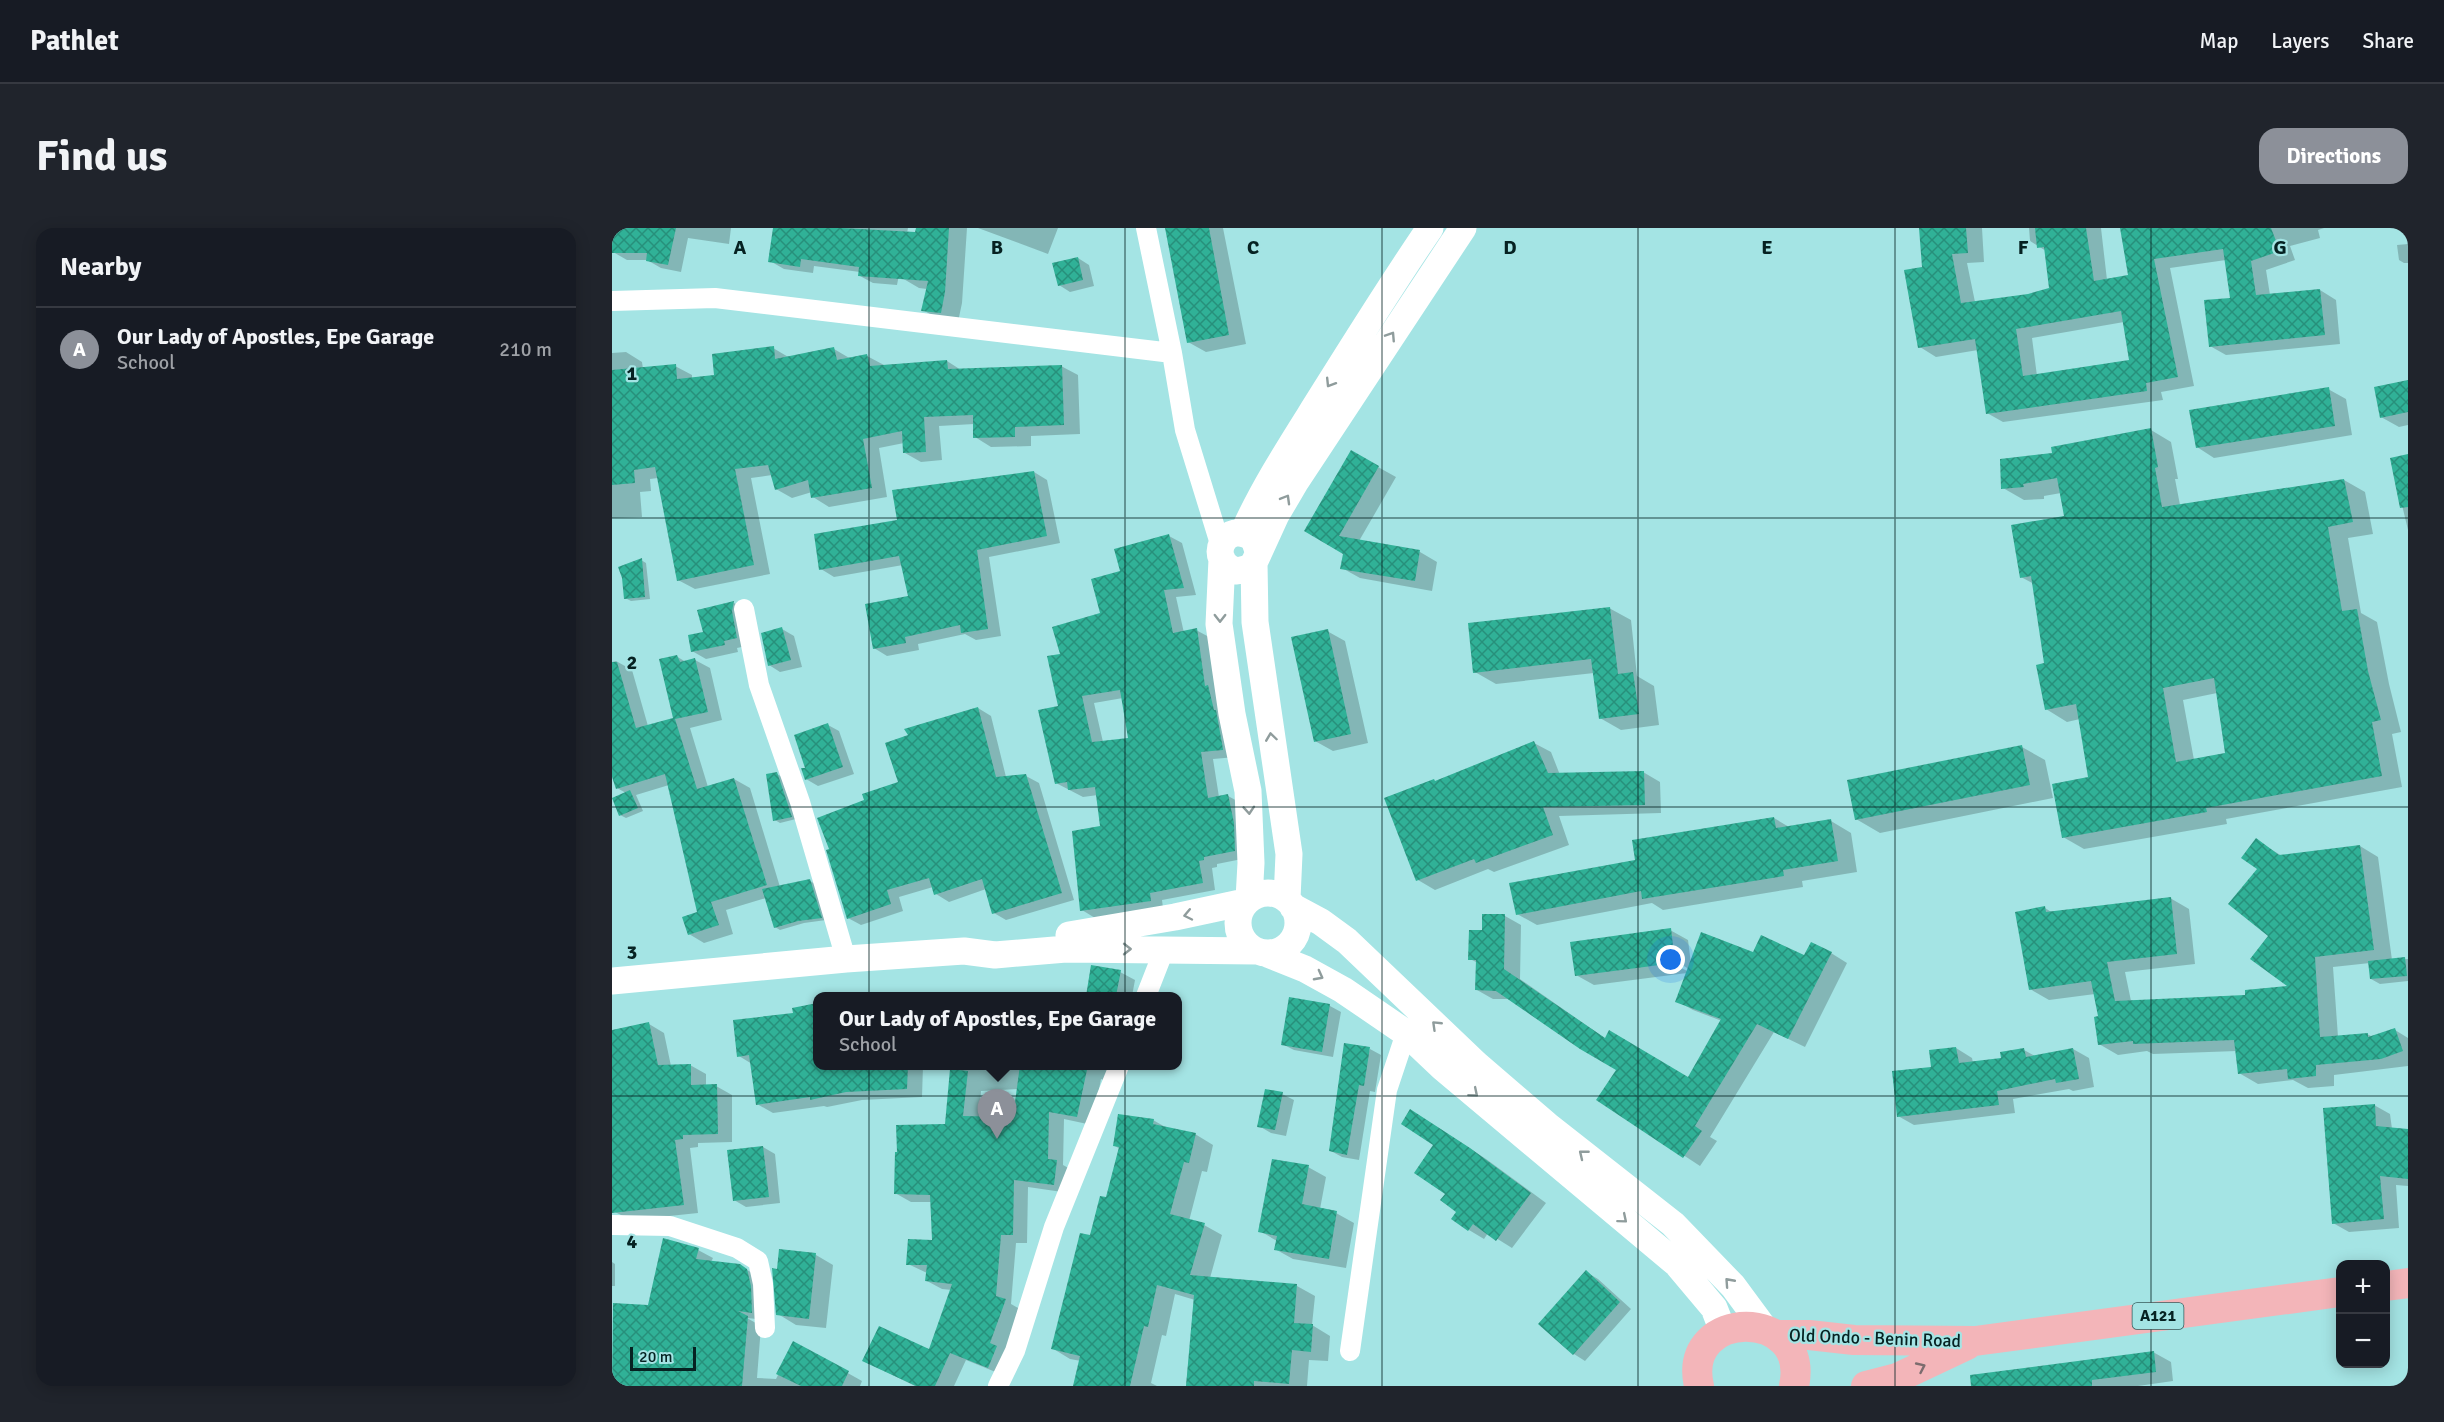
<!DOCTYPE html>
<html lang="en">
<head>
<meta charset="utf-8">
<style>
  :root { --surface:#171b24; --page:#20242c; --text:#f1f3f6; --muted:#9ea1a6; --line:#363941; --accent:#8c9099 }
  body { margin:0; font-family:Signika,sans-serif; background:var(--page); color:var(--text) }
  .controls { position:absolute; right:18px; bottom:18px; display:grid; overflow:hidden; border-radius:12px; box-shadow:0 3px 15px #0003 }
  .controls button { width:54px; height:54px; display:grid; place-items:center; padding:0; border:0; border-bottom:2px solid var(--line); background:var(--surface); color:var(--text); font:30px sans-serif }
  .scale { position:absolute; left:18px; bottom:15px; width:66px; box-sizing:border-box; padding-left:6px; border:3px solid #062222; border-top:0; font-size:16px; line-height:21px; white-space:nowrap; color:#062222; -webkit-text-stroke:4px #a4e4e4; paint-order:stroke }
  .you { position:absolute; left:1059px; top:732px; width:21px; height:21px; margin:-15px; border:4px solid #fff; border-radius:50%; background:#1a73e8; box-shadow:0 0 0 9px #1a73e833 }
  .badge { display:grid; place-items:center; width:39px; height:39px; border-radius:50%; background:var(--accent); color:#fff; font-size:20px; font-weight:700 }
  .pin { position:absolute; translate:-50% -50px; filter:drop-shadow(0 2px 3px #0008) }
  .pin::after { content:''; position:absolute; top:32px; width:21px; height:18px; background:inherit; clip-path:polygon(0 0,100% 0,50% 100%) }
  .popup { position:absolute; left:201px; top:764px; width:369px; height:78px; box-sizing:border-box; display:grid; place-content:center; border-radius:12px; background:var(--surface); filter:drop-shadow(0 2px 4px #0005); font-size:20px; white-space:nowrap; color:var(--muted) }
  .popup b { font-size:22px; color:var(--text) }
  .popup::after { content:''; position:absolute; left:50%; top:100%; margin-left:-12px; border:12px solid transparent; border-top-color:var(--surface) }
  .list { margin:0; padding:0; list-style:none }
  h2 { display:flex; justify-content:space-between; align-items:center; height:78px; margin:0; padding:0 24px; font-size:26px }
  h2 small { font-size:20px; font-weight:400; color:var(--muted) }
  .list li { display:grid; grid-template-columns:39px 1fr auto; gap:18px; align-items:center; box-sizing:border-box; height:84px; padding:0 24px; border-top:2px solid var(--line) }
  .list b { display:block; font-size:22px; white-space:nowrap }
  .list p { margin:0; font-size:20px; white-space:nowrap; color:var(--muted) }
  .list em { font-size:20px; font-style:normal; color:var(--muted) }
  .map { position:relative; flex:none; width:1796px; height:1158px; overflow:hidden; border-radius:18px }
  header { display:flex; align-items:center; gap:36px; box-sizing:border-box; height:84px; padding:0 30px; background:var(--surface); border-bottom:2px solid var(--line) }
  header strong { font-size:28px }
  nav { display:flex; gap:33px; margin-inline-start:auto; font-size:21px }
  .intro { display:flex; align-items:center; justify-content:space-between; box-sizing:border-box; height:144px; padding:0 36px }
  h1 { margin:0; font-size:42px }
  .button { padding:15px 27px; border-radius:18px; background:var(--accent); color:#fff; font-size:21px; font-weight:700 }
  main { display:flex; gap:36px; padding:0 36px }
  aside { flex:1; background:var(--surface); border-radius:18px; box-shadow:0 3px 15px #0003 }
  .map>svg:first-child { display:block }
  .shadow { fill:#0003; fill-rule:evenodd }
  .building { fill:url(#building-cross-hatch); fill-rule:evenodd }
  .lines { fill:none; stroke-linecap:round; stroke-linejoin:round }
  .street { stroke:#fff; stroke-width:20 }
  .secondary { stroke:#fff; stroke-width:27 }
  .primary { stroke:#f3b5b9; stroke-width:30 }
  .oneway { stroke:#8f9c9c }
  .oneway2 { stroke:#7c6c6e }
  .grid { fill:none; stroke:#062222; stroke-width:1.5; stroke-opacity:0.55 }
  .labels { text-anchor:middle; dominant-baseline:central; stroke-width:4.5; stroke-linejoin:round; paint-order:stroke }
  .shield { fill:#a4e4e4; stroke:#355c5c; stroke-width:1.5 }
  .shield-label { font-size:16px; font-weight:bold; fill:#062222 }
  .street-label { font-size:18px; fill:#062222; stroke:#a4e4e4 }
  .grid-label { font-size:20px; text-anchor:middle; font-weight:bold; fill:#062222; stroke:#a4e4e4; stroke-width:4.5; stroke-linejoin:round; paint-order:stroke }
</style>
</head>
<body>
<header>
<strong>Pathlet</strong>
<nav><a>Map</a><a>Layers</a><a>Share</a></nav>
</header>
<div class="intro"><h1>Find us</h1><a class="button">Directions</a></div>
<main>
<aside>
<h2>Nearby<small></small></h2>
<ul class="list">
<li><span class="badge">A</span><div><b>Our Lady of Apostles, Epe Garage</b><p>School</p></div><em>210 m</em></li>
</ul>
</aside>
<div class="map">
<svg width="1796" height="1158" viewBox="0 0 1796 1158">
  <defs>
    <pattern id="building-cross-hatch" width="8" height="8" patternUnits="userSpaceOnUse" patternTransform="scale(1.5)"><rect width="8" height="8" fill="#30b197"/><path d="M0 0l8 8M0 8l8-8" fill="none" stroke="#27907b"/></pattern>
  </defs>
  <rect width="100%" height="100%" fill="#a4e4e4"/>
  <path class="shadow" d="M0,0H119L117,16L76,10L69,44L49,40L35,32H15L1,24Z
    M160,0H296L285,57L261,55L248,48V44L202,38L201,45L172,41L158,33L163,0Z
    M309,0H355L350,75L346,94L328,92L311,82L315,61L307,60L290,50Z
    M366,0H446L436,26Z
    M555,0H611L634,116L594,124L576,114Z
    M1308,0H1370L1372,34L1355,35L1363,74L1417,67L1439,61L1434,23L1418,13L1417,0H1489L1495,52L1518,49L1509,0H1712L1706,2L1708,10L1678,18L1683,32L1654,42L1658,67L1708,62L1724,72L1728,116L1614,127L1598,118L1620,71L1614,32L1558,40L1582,158L1549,164L1551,172L1391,194L1375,185L1366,122L1324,129L1308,119L1312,40ZM1512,94L1519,133L1425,148L1420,110Z
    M1796,16V35H1792L1787,32L1785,17Z
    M466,30L477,37L482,58L458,64L447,57Z
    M161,120L178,130L222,121L239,131L255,128L272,137L335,133L349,142L449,138L466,147L468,206L419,208V218L379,219L363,209L362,196L327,198L330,232L309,234L293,225L292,215L267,220L275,269L217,279L201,269L200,264L180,270L164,261L160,247L139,250L158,346L83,361L66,352L46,250L38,251L39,263L28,264L30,289L0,290V125L14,124L30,134L31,141L63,138L80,147V151L103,149Z
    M1796,153V197L1787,199L1769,189Z
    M1716,161L1734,171L1740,207L1602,230L1585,219Z
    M1539,202L1559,214L1566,251H1563L1568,277L1732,252L1753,264L1761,306L1736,310L1749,385L1765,394L1777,456L1789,504L1780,506L1790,559L1614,591L1615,596L1472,621L1451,609L1478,550L1468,491L1455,494L1434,481L1433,436L1422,356L1409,349L1454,289L1449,265L1432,268V271L1412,272L1391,260L1442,227ZM1605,465L1615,526L1582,532L1571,472Z
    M739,224L784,249L747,313L808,324L825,334L820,363L748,350L730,340L733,326L694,303Z
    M1796,228V302L1779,231Z
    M422,244L435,252L448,315L377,329L389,408L364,412L353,406L306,416L307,422L275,428L262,420L298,370L291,337L222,349L209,341L287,293Z
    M557,308L570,315L584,367L564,369L572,405L584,402L597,409L624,529L601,531L607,569L616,568L629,575L635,630L605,636V639L600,640L603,662L550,672L551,680L483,690L470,682L490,599L486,567L471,569L444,555L450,427L490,386L510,344ZM511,470L518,512L491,514L482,475Z
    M29,332L34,335L38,371L19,373L13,370Z
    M122,375L136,383L139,417L125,420L126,424L94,431L80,423L92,406L87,383Z
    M997,380L1019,392L1025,448L1042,458L1047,497L1009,502L988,490L982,445L884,456L863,444Z
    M170,401L182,408L190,439L168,444L157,437Z
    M715,403L733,413L756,515L721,523L703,513Z
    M64,428L74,434L83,432L98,440L110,492L78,500L96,559L122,551L138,560L168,659L198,653L203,656L214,692L192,695L168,702L163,699L154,670L114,682L121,706L92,715L77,706L87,685L57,557L24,567L31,583L14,590L8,587L14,565L5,560L0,539V434L4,433L20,442L36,498L62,491Z
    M366,480L379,488L394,549L414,548L427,555L462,672L394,692L382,685L374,661L337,674L324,666L321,659L287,669L291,683L249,697L236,690L254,573L288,555Z
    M216,497L227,503L242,546L206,558L194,551L195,541Z
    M922,515L939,524L948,547L1031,544L1048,554L1049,585L947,588L957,617L882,644L876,641L823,662L806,652L825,554Z
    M1410,519L1433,532L1441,570L1268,605L1244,591Z
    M165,546L170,549L184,591L168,595L163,592Z
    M1162,590L1177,599L1219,593L1239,605L1245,644L1190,653L1191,659L1051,682L1040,675L925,697L905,686L1025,633Z
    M1644,612L1670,628L1748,618L1766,629L1780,732L1796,731V753L1768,756L1759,751L1758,735L1721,739L1726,809L1755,806L1761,809L1783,802L1796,810V838L1722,847V858L1696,860L1681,852L1646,856L1627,845L1625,823L1541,826L1535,823L1506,827L1487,816V789L1483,766L1437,772L1418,761L1433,680L1441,685L1558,670L1577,681L1583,736L1513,744L1519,773L1635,768L1679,760L1658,708Z
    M872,688H893L909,697L908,751L994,811L1076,851L1110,793L1081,782L1065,773L1075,745L982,757L964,747L1058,702L1076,712L1079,736L1142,726L1193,729L1219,725L1235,735L1193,819L1162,804L1098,909L1105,913L1088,938L986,871L1006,841L899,771H881L865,762L866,735L858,731L871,704ZM1058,730L1077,741V744L1056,733Z
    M480,739L508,744L523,752L520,768H475Z
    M678,771L718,778L729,784L721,829L682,822L670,816Z
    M205,777V838H311L310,869L250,872L215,879L212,878L161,885L145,876L140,836L127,828L183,786L182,782Z
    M37,796L52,805L59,838L78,837L94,846V858H104L120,867V914L86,915V919L78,920L86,985L19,992L3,984L0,963V813Z
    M1344,820L1360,830L1361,835L1390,831L1412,822L1423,828L1461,821L1477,830L1482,859L1461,863L1457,861L1401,871L1403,885L1302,897L1286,888L1320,840Z
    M758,821L769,827L763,864L758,863L747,932L730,929L719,923Z
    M340,838H505L499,855L489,851L480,897L452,891L451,937L460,942L457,965L416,959L415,1015H404L399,1076L408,1081L391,1147L354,1132L342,1158H303L252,1133L318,1123L340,1062L330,1061L315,1053V1045L296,1036L321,1013L320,974H299L283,965L334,897ZM406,861L402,890H367L369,863Z
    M670,866L682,872L674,908L659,905L647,898Z
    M1762,877L1778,886L1780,901L1796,902V958L1784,957L1787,1000L1737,1004L1721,995Z
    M541,892L555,900L583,906L601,917L595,944L590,943L577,993L592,997L610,1007L598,1050L685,1058L703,1068L700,1097L718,1108L716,1133L697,1132L695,1158H574L583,1072L563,1066L554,1108L550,1107L539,1155L545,1158H462L469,1133L458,1131L440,1120L495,971L508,921L503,918Z
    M814,892L874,931L934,975L900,1020L876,1005L872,1011L857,1002L835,966L824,917Z
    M151,919L163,926L168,975L134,979L122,972Z
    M696,939L714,949L708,981L724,985L742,995L734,1040L681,1031L663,1021L665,1013L648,1003Z
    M86,1022L101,1030L99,1034L128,1038L149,1050L154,1092L135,1090L149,1098L145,1150L164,1151L182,1115L250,1153L248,1158H0L2,1077L37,1078Z
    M204,1027L221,1037L214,1100L184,1097L166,1086V1042Z
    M0,1034L3,1036V1058H0Z
    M974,1044L986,1051L1019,1081L973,1133L962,1126L929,1096Z
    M1541,1124L1559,1134L1561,1153L1526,1158H1381Z"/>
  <path class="building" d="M0,0H64L56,37L34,33L35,25H0Z
    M161,0H229L303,4L304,0H337L333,64L329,85L309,83L316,53L246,48L247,39L189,31L188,39L156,34Z
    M553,0H597L617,107L575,115Z
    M1307,0H1354L1356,25L1340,26L1349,75L1416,66L1437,60L1432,19L1425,20L1423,0H1474L1482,53L1516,47L1508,0H1659L1668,23L1639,33L1644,67L1708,61L1713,107L1597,119L1592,72L1618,70L1611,21L1542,31L1566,149L1534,155L1535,163L1374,186L1363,111L1306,120L1292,42L1310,39ZM1509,83L1517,132L1411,148L1404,101Z
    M466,29L471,52L446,58L440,35Z
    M162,118L163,131L222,119L225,132L255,126L258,138L335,132L336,141L450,137L452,197L403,199V209L361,210V187L312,189L314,224L291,225L290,203L251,211L260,260L199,270L196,252L163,262L156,237L123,241L142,337L65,353L43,239L22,242L23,255L0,257V142L64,136L65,151L102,147L100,126Z
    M1796,152V184L1768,190L1762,159Z
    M1717,159L1723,198L1584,220L1577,182Z
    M1539,200L1546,239L1543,240L1550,279L1732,251L1741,294L1716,299L1730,383L1745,381L1756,443L1769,492L1760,494L1770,548L1594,580L1595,584L1450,610L1440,556L1476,549L1464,476L1433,482L1424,437L1432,435L1419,348L1408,350L1399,297L1452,288L1445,250L1411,256L1412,259L1389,261L1388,231L1440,225L1439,219ZM1602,450L1613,525L1564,534L1551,460Z
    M739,222L767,238L727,308L808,322L803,353L728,341L731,326L692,303Z
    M1796,226V279L1788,280L1778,230Z
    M422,243L435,308L365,322L376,401L349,405L348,397L293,409L294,415L261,421L253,376L296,368L287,328L207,342L202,306L285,292L280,262Z
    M557,306L572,360L552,362L561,405L585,400L593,458L596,457L602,482H604L611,521V522L589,524L596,570L616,566L622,595L623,623L592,629V632L587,633L591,655L538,665L539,673L468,683L460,603L488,598L483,559L456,562L455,554L443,556L426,482L446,478L435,428L448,426L440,399L488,385L479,351L508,343L502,321ZM508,462L516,510L480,514L470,468Z
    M30,330L33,369L12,371L10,350L6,339Z
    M122,373L120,383L125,410L112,413L113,417L79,424L76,407L91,404L85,382Z
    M998,379L1006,446L1021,444L1027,486L987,491L979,431L861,445L856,395Z
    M170,399L179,432L156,438L149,405Z
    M716,401L739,506L702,514L679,409Z
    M65,427L68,434L83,430L96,484L63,491L85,561L122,550L155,657L99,674L107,697L76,707L70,689L85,684L53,546L4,561L0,549V434H5L24,500L61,490L47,431Z
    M366,479L384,549L414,546L450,665L380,686L370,651L322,667L317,650L275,662L279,676L235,691L214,622L217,621L205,590L252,572L250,566L286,554L273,515L296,507L292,501Z
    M216,495L231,539L193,552L189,540H193L182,507Z
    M922,513L936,545L1032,543L1033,577L931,579L941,607L864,635L862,631L804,653L772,570L822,551L823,553Z
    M1410,517L1418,557L1243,592L1235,552Z
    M165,544L180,589L161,593L154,546Z
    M18,562L26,580L7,588L0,570Z
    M1162,589L1164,600L1219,591L1226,633L1171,642L1172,648L1030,671L1029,663L904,687L897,655L1023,632L1020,612Z
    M1644,610L1667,627L1748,617L1762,722L1703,729L1708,809L1756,805V809L1783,800L1791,823L1769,831L1704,837V848L1676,851L1675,841L1626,846L1622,812L1521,816V813L1486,817L1482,789L1486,788L1479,753L1417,762L1403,684L1433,678L1434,684L1559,669L1565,726L1495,734L1503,773L1633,767V762L1675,758L1638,731L1656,708L1616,676L1645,641L1629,630Z
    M198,651L210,690L186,693L162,700L150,661Z
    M870,686H893L892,741L993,810L997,802L1076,849L1109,791L1063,774L1089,704L1141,724L1149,707L1192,727L1199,714L1220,724L1176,811L1145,796L1083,898L1090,903L1071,930L984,872L1004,842L968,821L884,763L863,762L864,732H856L857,702H870Z
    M1059,700L1063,735L963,748L958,714Z
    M1793,729L1795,748L1758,751L1756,733Z
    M479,737L509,742L504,768H474Z
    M677,769L718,776L710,824L669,817Z
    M205,775V837H296L295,861L234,864L198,872V869L144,877L137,827L125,829L121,792L181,785L180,780Z
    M37,794L46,837L79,836V857L105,856L106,906L71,907V911L63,912L72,977L0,985V802Z
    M732,815L758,819L752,858L747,857L735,927L717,923Z
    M1344,819L1347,835L1389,830L1388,824L1412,820L1414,829L1461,820L1467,851L1444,855L1443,851L1385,863L1387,877L1285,889L1280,843L1319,839L1317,822Z
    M408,837H476L465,889L437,884L436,931L445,932L442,957L402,952L401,1007H389L384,1068L394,1071L378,1115L385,1118L376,1140L338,1125L323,1158H304L250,1133L267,1098L317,1121L340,1056L313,1053L315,1037H294L296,1011L320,1012L318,967L282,966L283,924H285L284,897L333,896L338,841L356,843L351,888L401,889Z
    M653,861L671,864L663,902L645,899Z
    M1763,876L1764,898L1796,901V951L1768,948L1772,991L1720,996L1711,880Z
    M798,881L858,920L919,965L884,1013L861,996L856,1003L839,991L844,984L828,972L833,966L802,945L821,917L789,896Z
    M506,886L542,891L541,896L584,905L577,935L572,934L558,986L593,995L578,1047L685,1056L682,1095L701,1096L699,1124L680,1122L677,1156L642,1153V1158H574L582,1067L545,1057L536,1099L532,1098L518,1158H461L468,1128L439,1121L468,1005L478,1007L488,968L494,969L507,919L501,918Z
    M151,918L157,969L121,973L115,922Z
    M660,931L697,937L690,976L725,983L717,1031L662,1022L665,1008L646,1004Z
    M51,1010L87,1020L84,1031L128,1036L135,1041L139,1058L140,1085L126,1083L136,1088L130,1158H0L1,1075L36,1077Z
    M167,1021L204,1025L197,1091L164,1087L160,1040L165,1041Z
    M974,1042L1008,1074L961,1127L926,1096Z
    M181,1113L237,1143L230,1158H189L164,1146Z
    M1542,1123L1544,1144L1480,1152V1158H1359L1358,1147Z"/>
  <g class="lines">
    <path class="street" d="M534,0L560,125L573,202L609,319
      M0,73L103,70L560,125
      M132,381L147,457L188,574L234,731
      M534,768L552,722
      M0,997L58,998L125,1020L146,1033L151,1056L153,1100
      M738,1123L775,862L794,805
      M386,1158L403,1123L442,999L507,838"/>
    <path class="secondary" d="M631,305C653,256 683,211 711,166C746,110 781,54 818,0
      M646,323L642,311C613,289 592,333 625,343L637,340L642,335L664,287L684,253L851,0
      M610,331L607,396L620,486L636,563L639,635L637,671
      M642,335L643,394L677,626L675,671
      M626 695a30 30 0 1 1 60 0a30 30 0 1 1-60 0Z
      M681,679L709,694L735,713L864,836L935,897L1061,996L1121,1058L1152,1100
      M457,707L563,689L633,674
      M653,725L693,741L731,762L794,805L831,840L1065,1036L1102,1080L1111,1103
      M0,753L234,731L352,723L383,727L454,721L645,723"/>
    <path class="primary" d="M1774,1058L1796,1055
      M1164,1107H1197L1242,1112L1363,1113L1728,1064
      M1087,1158C1069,1079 1199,1079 1182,1158
      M1254,1158L1285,1150L1355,1117"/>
  </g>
  <defs><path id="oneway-chevron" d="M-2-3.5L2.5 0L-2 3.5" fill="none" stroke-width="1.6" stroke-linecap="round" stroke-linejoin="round" transform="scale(1.5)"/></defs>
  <g class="oneway">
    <use href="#oneway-chevron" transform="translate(779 108) rotate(-57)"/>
    <use href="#oneway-chevron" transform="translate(718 155) rotate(122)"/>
    <use href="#oneway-chevron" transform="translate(674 271) rotate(-60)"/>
    <use href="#oneway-chevron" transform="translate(608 390) rotate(90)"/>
    <use href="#oneway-chevron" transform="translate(659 509) rotate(-98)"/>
    <use href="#oneway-chevron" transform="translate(637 582) rotate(86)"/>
    <use href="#oneway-chevron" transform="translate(576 687) rotate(168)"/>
    <use href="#oneway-chevron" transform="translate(515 721)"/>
    <use href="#oneway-chevron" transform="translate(707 748) rotate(28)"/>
    <use href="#oneway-chevron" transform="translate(824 797) rotate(-136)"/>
    <use href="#oneway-chevron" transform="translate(862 865) rotate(40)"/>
    <use href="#oneway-chevron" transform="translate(971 926) rotate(-141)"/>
    <use href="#oneway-chevron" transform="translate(1011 991) rotate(40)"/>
    <use href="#oneway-chevron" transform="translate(1117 1054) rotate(-132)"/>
  </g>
  <use class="oneway2" href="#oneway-chevron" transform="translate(1309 1139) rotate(-25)"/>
  <path class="grid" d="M257,0V1158M513,0V1158M770,0V1158M1026,0V1158M1283,0V1158M1539,0V1158M0,290H1796M0,579H1796M0,868H1796"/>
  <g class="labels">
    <rect class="shield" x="1520.5" y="1075" width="51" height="26" rx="4.5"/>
    <g class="shield-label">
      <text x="1546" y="1088">A121</text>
    </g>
    <g class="street-label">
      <text transform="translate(1263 1110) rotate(2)">Old Ondo - Benin Road</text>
    </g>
  </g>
  <g class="grid-label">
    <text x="128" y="26">A</text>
    <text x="385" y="26">B</text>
    <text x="641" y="26">C</text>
    <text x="898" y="26">D</text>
    <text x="1155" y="26">E</text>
    <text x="1411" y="26">F</text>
    <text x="1668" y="26">G</text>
    <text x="20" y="152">1</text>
    <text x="20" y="441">2</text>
    <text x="20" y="731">3</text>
    <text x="20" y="1020">4</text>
  </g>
</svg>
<div class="controls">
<button>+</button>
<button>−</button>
</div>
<div class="scale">20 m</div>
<div class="you"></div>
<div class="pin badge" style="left:385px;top:911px">A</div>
<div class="popup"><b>Our Lady of Apostles, Epe Garage</b>School</div>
</div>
</main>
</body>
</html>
